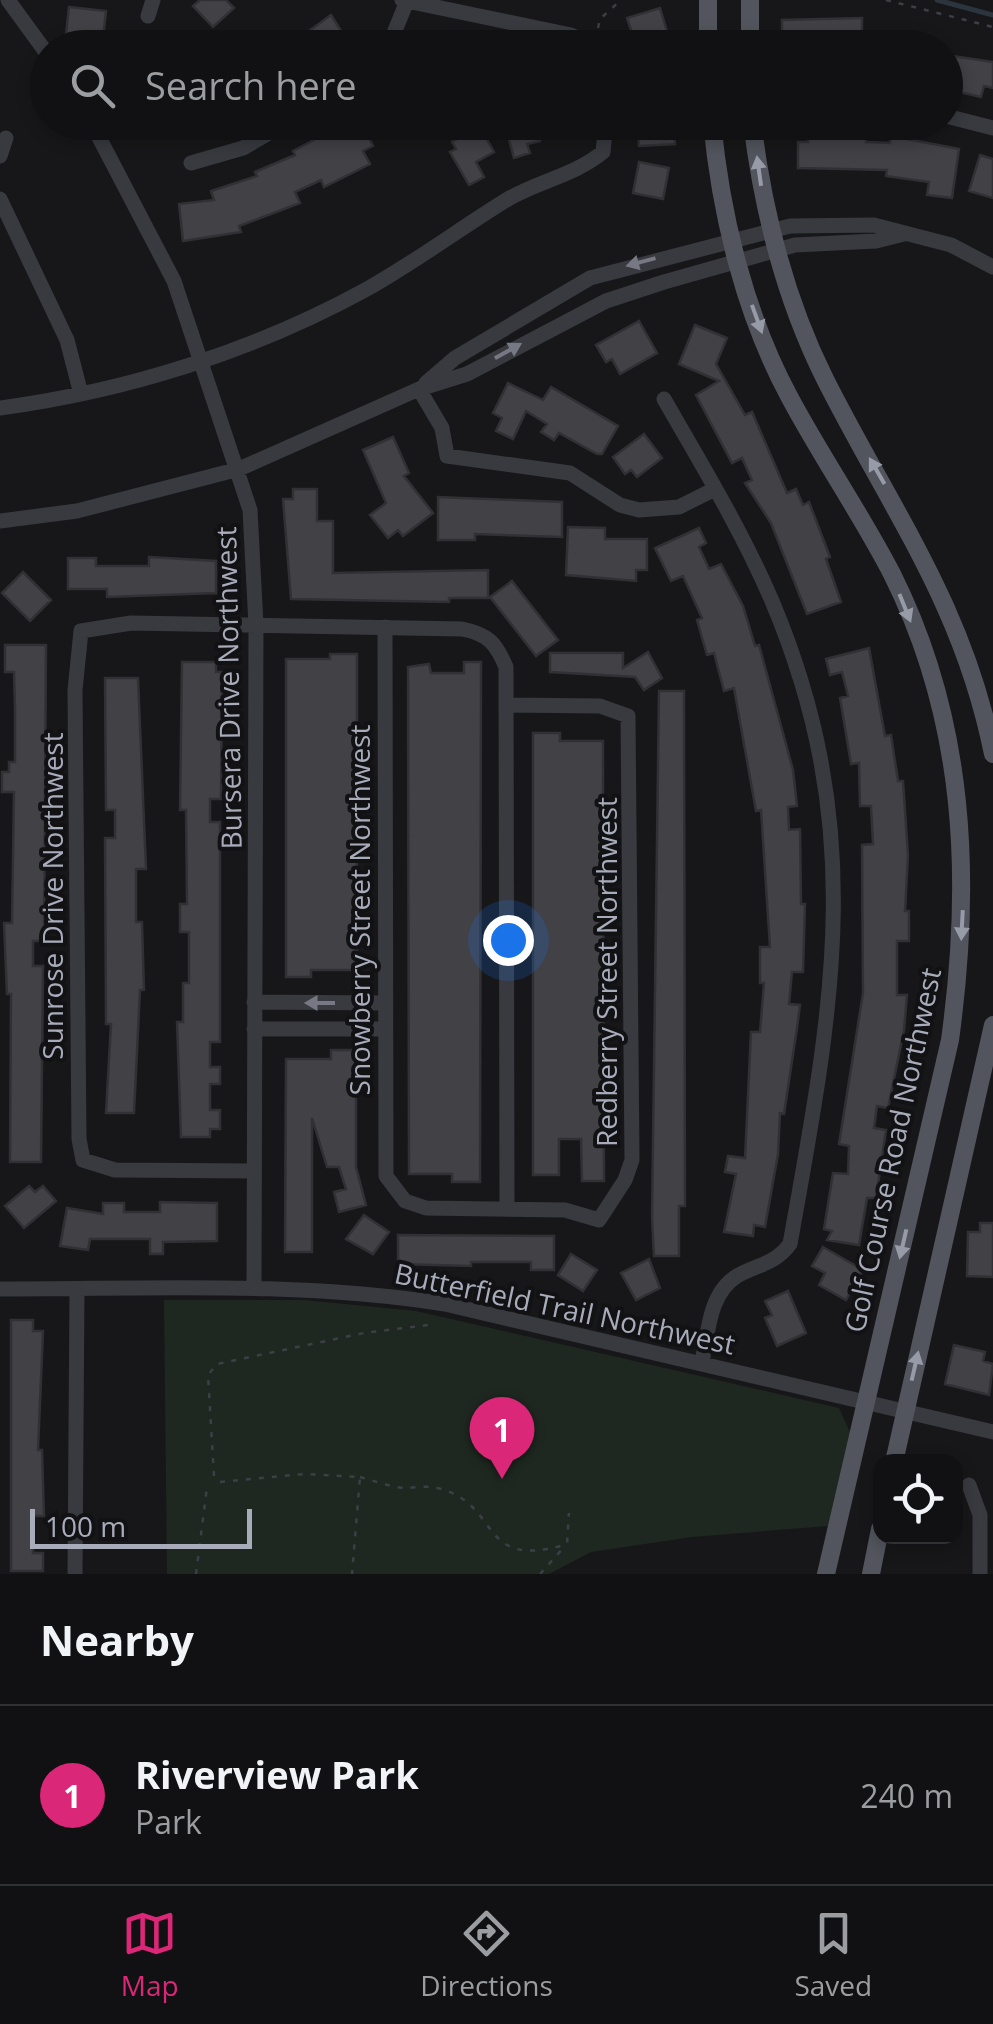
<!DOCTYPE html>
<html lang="en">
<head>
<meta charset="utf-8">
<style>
  :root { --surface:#111113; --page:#1a1a1c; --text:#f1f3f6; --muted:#9c9da0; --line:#303133; --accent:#db2777 }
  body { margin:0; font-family:"Open Sans",sans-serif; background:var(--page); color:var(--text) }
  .controls { position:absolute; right:30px; bottom:30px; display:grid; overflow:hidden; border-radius:20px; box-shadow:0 5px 15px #0003 }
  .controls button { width:90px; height:90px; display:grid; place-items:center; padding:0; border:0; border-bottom:2px solid var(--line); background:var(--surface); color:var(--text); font:50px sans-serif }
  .scale { position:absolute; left:30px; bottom:25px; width:222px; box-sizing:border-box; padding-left:10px; border:5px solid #a8acba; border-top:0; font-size:28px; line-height:35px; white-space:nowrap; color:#a8acba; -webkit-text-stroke:8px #121214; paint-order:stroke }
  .you { position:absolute; left:508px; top:940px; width:35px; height:35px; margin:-25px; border:8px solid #fff; border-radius:50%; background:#1a73e8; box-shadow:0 0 0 15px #1a73e833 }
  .badge { display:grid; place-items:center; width:65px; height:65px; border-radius:50%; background:var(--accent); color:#fff; font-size:32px; font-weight:700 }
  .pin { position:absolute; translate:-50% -82px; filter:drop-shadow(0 2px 5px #0008) }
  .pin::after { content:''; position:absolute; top:52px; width:35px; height:30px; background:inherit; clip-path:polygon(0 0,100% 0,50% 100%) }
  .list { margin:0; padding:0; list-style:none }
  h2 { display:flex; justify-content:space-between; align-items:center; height:130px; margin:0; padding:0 40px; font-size:42px }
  h2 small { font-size:32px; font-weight:400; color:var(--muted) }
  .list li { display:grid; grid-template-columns:65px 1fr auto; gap:30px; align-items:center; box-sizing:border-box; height:180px; padding:0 40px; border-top:2px solid var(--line) }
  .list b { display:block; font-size:38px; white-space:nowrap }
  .list p { margin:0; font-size:32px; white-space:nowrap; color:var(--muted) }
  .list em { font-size:32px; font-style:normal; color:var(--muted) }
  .icon { flex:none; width:55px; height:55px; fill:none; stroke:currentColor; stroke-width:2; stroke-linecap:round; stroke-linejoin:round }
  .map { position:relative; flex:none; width:993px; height:1574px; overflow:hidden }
  .search { position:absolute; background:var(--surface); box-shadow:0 5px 15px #0003; left:30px; right:30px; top:30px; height:110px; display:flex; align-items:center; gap:25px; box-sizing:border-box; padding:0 35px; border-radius:55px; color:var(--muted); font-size:38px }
  .sheet { height:310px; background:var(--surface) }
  nav { display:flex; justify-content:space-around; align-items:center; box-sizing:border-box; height:140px; border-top:2px solid var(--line); background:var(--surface); font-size:28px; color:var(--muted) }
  nav a { display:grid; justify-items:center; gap:5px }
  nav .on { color:var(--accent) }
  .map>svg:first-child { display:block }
  .green { fill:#1e2820 }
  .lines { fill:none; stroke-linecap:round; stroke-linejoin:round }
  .stream { stroke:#2c353e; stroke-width:5 }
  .building { fill:#414146; stroke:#313135; stroke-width:2.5 }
  .path { stroke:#3d3f46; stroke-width:2.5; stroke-dasharray:5 8; stroke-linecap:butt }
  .minor { stroke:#393a40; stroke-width:15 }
  .major { stroke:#53555e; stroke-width:18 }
  .oneway { fill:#979ba8 }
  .oneway2 { fill:#767983 }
  .labels { text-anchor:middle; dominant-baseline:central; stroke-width:8; stroke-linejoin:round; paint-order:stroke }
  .street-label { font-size:28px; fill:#a8acba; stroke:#121214 }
</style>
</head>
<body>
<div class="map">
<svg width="993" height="1574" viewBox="0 0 993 1574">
  <rect width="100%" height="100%" fill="#171719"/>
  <path class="green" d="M164,1300H304L416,1311L839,1408L850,1432L828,1526L692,1537L591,1552L549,1574H167Z"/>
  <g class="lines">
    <path class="stream" d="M937,0L993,15"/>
  </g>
  <path class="building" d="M200,0H226L234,8L213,27L193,6Z
    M69,7L106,11L102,47L86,45V37L66,35Z
    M660,8L669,38L652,43L654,48H637L627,18Z
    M331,15L352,48H281L302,36Z
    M862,18V37L886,41V48L782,46V20Z
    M946,55L993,62V88L984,86L981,97L946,89Z
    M348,122H361L373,146L363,151L370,164L324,187L321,180L295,192L300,203L239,226L241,232L183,241L179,204L214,200L211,191L257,176L255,172L295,155L293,151Z
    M516,122H535L540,141L527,144L530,153L514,158L505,125Z
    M674,122L675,144L639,146L638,125Z
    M480,127L494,152L476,162L484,177L469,185L450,152L456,149L452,142Z
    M808,130L867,131L866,142L890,143L891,136L959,149L952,198L927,195L929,182L886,176L887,170L798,168V142H808Z
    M980,155L993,159V198L969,191Z
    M639,162L669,168L663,199L633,193Z
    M639,321L657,353L620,374L612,359L606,362L596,345Z
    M695,325L727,338L716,364L745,415L752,412L787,493L796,489L803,505L809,502L830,557L826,559L841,602L807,614L771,523L745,483L752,480L742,458L732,463L696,395L719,381L679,364Z
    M508,383L543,400L551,387L618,426L602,454H597L559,433L554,440L541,432L547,424L526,411L513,439L496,431L502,418L493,413Z
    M644,434L662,458L637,477L631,470L625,474L613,457Z
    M393,437L409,473L404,476L433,513L403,536L398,530L388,538L370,515L386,503L363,450Z
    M293,489H317V521H333V573L488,570V598H449V602L291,599L283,499H293Z
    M438,497L562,502V537L475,534V540H438Z
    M568,527L605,528V539H647V570H636V581L566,575Z
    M699,528L706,543L699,547L709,569L721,564L743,606L755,646L759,645L793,770L797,806L788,807L789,830L800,829L801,904H805L803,972H792L789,1004L800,1005L797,1028L784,1114L780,1113L778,1154L765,1227L754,1225L753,1236L724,1232L736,1174L725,1172L728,1156L745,1158L751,1032H760L764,983H760V947H770L761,810L756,811L734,688L724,691L714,653L707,655L697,620L702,618L683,576L671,581L655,548Z
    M149,557L216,561V593L107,597V589H68V558H96V566H149Z
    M23,572L51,600L30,621L2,593Z
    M512,581L558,640L536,656L490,597Z
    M5,645H46L44,941H33V966H43L41,1162H10L11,994H7L4,923H12L14,792H2V772H9V762H15V710L14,672H5Z
    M869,648L885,736L891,735L898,781H903L908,856L905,911H909V941H897V995H907L904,1030L888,1108L877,1106L874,1128L886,1130L876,1198H867L859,1245L827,1240L832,1231L824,1229L833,1173L848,1174L849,1146L839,1144L863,993L862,845L873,844L871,806H860L859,763L851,764L840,698L848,696L842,672L830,675L826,659Z
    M648,652L662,678L644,690L635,677L550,672V653H623V668Z
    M330,654H357V970H311V977H286V659H330Z
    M182,662H216V672H222L221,799H210V822H220V1042H210V1067H220V1084H210V1110H220V1129H210V1137H181L177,1022H183V983H189V932H180V904H187L186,810H180Z
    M464,662H481L480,1182H452V1174H409L408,667L429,664L431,673H464Z
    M105,678H138L146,869H136V922H142L144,990H140L134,1113H106L111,1024H106L105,838H115V810H106Z
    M659,691H684L685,1206H679V1256H654L652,1218Z
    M533,733H560V741H603L604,1181H582L581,1139H559V1175H533Z
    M331,1050H356V1167L366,1205L339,1212L334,1192L346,1189L339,1167H327L312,1118V1252H285L286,1059H331Z
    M29,1186L35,1192L43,1186L56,1201L24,1228L5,1206Z
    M160,1202L217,1203V1241L163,1242V1254H150V1239H90L88,1250L60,1246L67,1208L103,1214V1203H124V1212H160Z
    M364,1215L389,1232L373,1254L346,1239Z
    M980,1223H993V1277L967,1276L968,1232H980Z
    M398,1235L554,1236V1270H531V1262H471V1266L398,1264Z
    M823,1247L863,1270L846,1300L819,1285L825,1273L812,1266Z
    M571,1254L597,1270L583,1291L558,1275Z
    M649,1259L660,1288L636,1300L621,1273Z
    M788,1291L806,1333L777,1346L765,1318L772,1315L765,1301Z
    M11,1320H33V1331H43L38,1450H42L44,1516H33V1553H43V1571H11Z
    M954,1345L985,1352L983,1361L993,1364L989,1395L945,1384Z"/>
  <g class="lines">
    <path class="path" d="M886,0L993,27
      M598,28L600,19L621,0
      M214,1476L208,1375L217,1364L364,1333L428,1325
      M360,1477C375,1481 390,1487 405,1488C415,1488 427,1485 437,1488C503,1503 476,1572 567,1544L569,1513
      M220,1482L304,1474L360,1477L352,1574
      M196,1574L207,1487
      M540,1574L566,1545"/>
    <path class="minor" d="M8,0L48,55
      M402,0L571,35L599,48
      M148,16L153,0
      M388,48L407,1
      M946,116L993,128
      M91,122L174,281L250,510L256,625L254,1286
      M0,156L6,138
      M191,163L243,148L288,122
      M0,199L67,340L81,394
      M426,383L455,358L590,278L790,226L874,225L951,245L993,267
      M419,389L442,428L447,456L570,473L620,505L639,510L679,507L715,489
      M664,399C702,465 742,531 772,601C869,831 832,1009 790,1244C774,1265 758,1264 737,1276C709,1293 708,1333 702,1362
      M0,408C127,391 254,351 367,289C415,262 461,228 508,199C539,181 575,175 603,152L606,122
      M0,521L77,511L239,469L419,389L467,374L606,301L664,282L795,245L876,241L904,234
      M385,627L386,1176L405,1201L426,1208L565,1210L599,1220L625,1180L632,1160L628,716L600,706L507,705
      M254,1002L385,1003
      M254,1029H385
      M253,1171L115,1170L83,1160L79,1139L75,690L81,631L131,623L462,629C488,634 496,643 506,667L507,1208
      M0,1289C150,1289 297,1281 445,1304L993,1432
      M969,1485L980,1515V1574
      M75,1574L77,1289"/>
    <path class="major" d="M708,0V48
      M750,0V48
      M712,122C721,216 745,315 790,398C822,458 861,514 892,574C966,722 972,880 950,1040L826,1574
      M752,122C763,211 785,299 825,379C891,510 963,604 993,754
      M894,1462L993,1025
      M871,1574L880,1529"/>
  </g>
  <defs><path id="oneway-solid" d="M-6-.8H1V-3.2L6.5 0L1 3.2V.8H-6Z" transform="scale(2.5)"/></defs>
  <g class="oneway">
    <use href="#oneway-solid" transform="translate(759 171) rotate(-98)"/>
    <use href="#oneway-solid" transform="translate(757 319) rotate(70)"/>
    <use href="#oneway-solid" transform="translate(877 471) rotate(-120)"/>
    <use href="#oneway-solid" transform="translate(905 608) rotate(68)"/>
    <use href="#oneway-solid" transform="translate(962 925) rotate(93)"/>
    <use href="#oneway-solid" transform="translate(903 1244) rotate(103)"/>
    <use href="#oneway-solid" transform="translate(915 1366) rotate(-77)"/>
  </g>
  <g class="oneway2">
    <use href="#oneway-solid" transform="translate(641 262) rotate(165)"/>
    <use href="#oneway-solid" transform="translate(508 351) rotate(-29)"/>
    <use href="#oneway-solid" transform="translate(320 1003) rotate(-180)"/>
  </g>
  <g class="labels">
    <g class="street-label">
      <text transform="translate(228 688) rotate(-91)">Bursera Drive Northwest</text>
      <text transform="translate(52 896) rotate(-90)">Sunrose Drive Northwest</text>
      <text transform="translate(359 910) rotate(-90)">Snowberry Street Northwest</text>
      <text transform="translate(606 972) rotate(-90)">Redberry Street Northwest</text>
      <text transform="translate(892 1150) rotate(-78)">Golf Course Road Northwest</text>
      <text transform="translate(565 1308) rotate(12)">Butterfield Trail Northwest</text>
    </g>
  </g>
</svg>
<div class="controls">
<button><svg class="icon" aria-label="locate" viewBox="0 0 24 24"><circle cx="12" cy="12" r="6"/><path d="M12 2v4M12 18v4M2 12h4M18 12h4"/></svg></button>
</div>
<div class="scale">100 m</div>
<div class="you"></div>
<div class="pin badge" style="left:502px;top:1479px">1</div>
<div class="search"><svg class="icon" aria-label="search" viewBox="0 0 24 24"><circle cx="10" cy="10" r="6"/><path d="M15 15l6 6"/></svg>Search here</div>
</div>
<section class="sheet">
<h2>Nearby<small></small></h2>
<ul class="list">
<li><span class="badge">1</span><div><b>Riverview Park</b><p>Park</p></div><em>240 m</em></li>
</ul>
</section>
<nav>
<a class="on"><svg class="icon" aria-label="map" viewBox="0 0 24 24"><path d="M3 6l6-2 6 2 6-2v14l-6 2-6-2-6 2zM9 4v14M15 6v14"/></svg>Map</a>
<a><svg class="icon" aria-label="directions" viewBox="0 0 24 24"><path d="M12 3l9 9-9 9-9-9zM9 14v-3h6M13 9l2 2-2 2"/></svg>Directions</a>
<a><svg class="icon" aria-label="saved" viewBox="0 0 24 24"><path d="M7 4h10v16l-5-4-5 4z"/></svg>Saved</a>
</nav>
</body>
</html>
